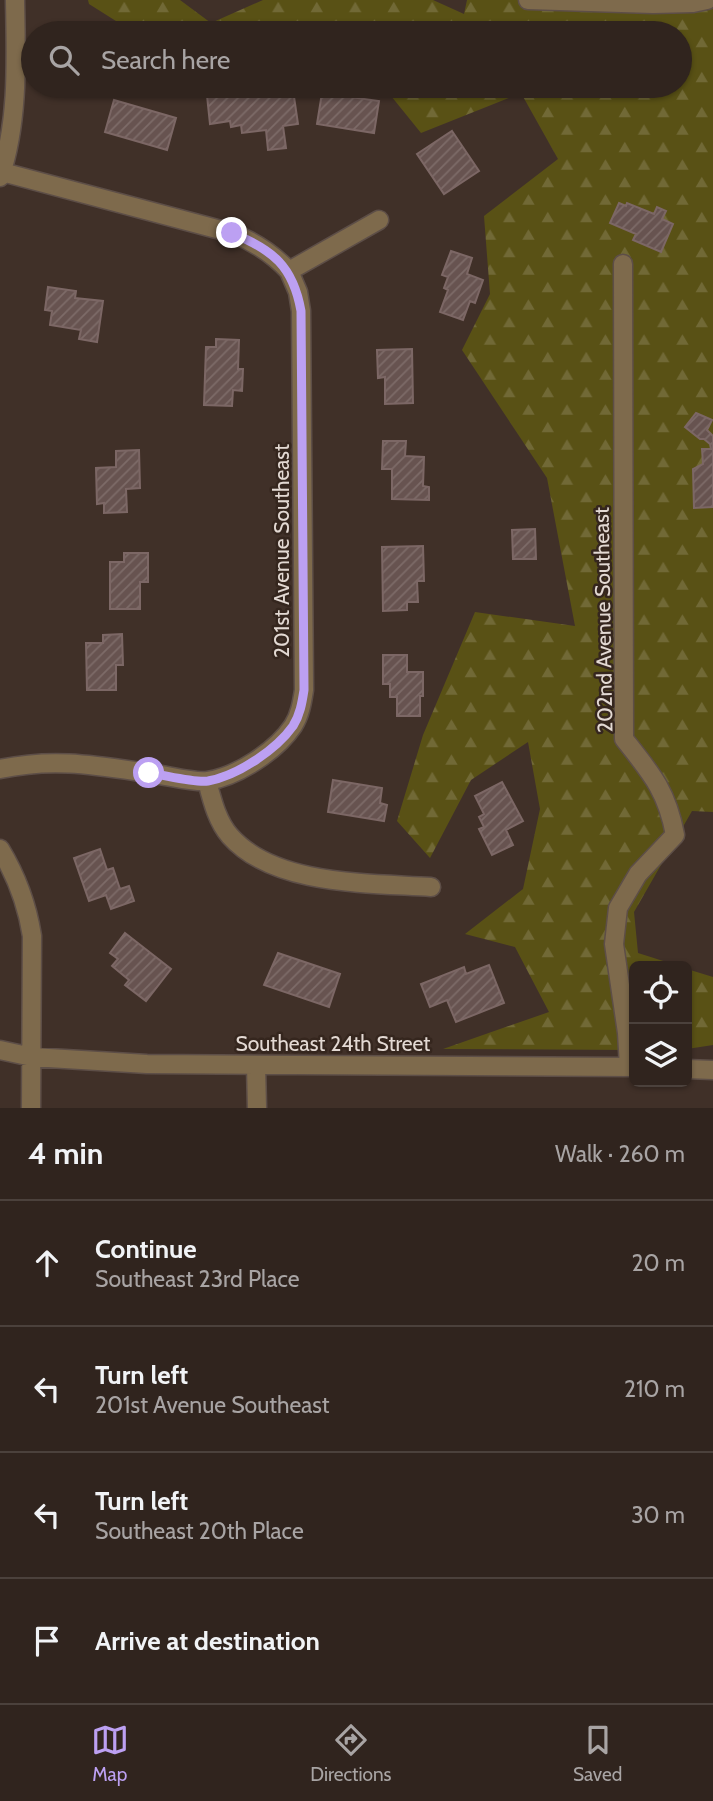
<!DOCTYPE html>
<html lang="en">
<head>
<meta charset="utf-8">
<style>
  :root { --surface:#30241e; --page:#382c27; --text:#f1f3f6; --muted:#a8a4a4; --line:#4b413c; --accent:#bca0f2 }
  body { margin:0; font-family:Cabin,sans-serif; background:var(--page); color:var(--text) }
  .controls { position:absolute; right:21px; bottom:21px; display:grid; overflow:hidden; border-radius:10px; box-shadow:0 2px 5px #0004 }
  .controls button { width:63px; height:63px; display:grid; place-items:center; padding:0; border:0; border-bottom:2px solid var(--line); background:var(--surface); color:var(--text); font:35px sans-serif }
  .stop { position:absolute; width:21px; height:21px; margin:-16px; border:5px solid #bca0f2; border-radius:50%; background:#fff }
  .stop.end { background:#bca0f2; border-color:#fff; box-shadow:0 2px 7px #0008 }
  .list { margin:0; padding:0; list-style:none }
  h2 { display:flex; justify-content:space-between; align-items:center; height:91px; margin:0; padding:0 28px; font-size:30px }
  h2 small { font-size:23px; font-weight:400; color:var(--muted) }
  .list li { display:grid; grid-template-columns:46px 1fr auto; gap:21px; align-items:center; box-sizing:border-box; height:126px; padding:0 28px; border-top:2px solid var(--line) }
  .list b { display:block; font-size:26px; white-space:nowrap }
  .list p { margin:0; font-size:23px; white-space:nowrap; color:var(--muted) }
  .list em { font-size:23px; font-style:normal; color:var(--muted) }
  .icon { flex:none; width:38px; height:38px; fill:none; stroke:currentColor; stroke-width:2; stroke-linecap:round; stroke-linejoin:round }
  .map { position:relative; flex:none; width:713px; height:1108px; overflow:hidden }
  .search { position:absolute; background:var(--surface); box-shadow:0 2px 5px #0004; left:21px; right:21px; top:21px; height:77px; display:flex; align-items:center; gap:18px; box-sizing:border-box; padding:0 24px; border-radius:38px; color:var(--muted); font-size:26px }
  .sheet { height:595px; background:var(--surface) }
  nav { display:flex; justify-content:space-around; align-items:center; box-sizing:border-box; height:98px; border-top:2px solid var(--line); background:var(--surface); font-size:19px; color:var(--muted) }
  nav a { display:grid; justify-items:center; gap:4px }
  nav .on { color:var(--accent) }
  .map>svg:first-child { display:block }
  .forest { fill:url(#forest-firs) }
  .building { fill:url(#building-hatch); stroke:#7c6765; stroke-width:2 }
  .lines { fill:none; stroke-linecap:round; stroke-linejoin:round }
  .minor-casing { stroke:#5d4e47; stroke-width:21 }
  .minor { stroke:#7e6a4c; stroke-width:18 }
  .route { stroke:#bca0f2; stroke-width:9 }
  .labels { text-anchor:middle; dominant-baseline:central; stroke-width:5; stroke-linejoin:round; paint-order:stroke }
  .street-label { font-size:21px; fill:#e3d9d3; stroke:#35261e }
</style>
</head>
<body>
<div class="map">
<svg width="713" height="1108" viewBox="0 0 713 1108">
  <defs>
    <pattern id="forest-firs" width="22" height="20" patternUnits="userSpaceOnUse" patternTransform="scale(1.75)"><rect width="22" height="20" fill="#595115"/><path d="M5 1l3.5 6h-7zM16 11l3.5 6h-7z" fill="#716936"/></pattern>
    <pattern id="building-hatch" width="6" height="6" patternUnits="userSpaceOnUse" patternTransform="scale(1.75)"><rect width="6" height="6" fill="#675350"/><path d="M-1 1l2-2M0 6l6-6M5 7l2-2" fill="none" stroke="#7d6b68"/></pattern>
  </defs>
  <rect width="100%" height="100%" fill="#403028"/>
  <path class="forest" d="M88,0H180L211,23L263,0H433L464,14L467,0H713V812L692,811L634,912L638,953L679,966H634V1050L443,1049L549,1012L515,947L465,934L523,889L540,809L528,742L471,780L430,858L397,821L423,735L475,612L575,626L547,478L462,350L490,294L484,216L558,159L521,93L421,133L383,86H680V33H135L89,4Z
    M687,969L713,977V1045L687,1049Z"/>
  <path class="building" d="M206,86H229L230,93L258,89L259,95L293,90L298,124L283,126L286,148L268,150L266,130L242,133L241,125L231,127L230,121L210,124Z
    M322,93L379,101L374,133L317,124Z
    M114,100L176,118L167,150L105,132Z
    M452,131L479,171L444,194L417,154Z
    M619,203L626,206L627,203L654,214L657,207L666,211L662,219L673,224L661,252L633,240L636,234L610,223Z
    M451,251L472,258L467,274L483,280L475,303L470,301L463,320L440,312L448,290L444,288L448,277L442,275Z
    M48,287L76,291L75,298L103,301L97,342L79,339L81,330L50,325L52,311L45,310Z
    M216,339L239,340L238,369H243L242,391L233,390L232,406L204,405L206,347H216Z
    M412,349L413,403L385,404V377L378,378L377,350Z
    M696,413L712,420L707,430L713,436V507L694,508L693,469L703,464L702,449H711L710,444L704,439H700L685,427Z
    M383,441H406L405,456L424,457L423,486L429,487V500L392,499V469H382Z
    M139,450L140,488L126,489L127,512L104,513V503L97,504L96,468L116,467V451Z
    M535,529L536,559H513L512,530Z
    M423,546L424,581H417L418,602H407V610L383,611L382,547Z
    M124,553H148V582H140V609H110V562H124Z
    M122,634L123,665H116V690H87L86,643H103V635Z
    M383,655H407V672H423V696H420V716H397V697H390V684H383Z
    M333,780L382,788L380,803L387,805L384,821L328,812Z
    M502,782L523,821L506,830L513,845L492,855L479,829L484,827L479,817L484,814L475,796Z
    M100,849L107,870L113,868L120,889L129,886L134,901L111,909L106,895L89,901L74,858Z
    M125,933L171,969L146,1001L125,985L129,980L112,966L118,959L110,953Z
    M278,953L340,974L329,1007L264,985Z
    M489,965L504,1003L456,1022L447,1000L430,1007L421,984L464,967L466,974Z"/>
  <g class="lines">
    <g class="minor-casing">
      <path id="minor" d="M528,0L653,4L693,3L707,0
        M2,172L232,233C255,242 272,253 289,271L379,220
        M0,177C19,121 16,58 15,0
        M623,264L624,739C651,773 667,791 675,835L638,874L618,908L614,944L627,1033L629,1067
        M0,769C56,757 99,766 155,774C169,776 195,783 208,781C238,776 276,751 293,726C300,715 302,703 304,690L301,311L298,292L289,271
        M207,781C212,800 217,821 230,836C274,886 370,883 431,887
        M0,849C17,877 27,904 32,936L31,1108
        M0,1050L32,1057L147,1064L634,1067
        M256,1066L257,1108
        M687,1069L713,1070"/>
    </g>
    <use href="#minor" class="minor"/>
  </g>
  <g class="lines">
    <path class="route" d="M149,773C165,775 194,783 208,781C237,776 276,750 293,726C300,715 302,703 304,690L301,311C293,266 273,250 232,233"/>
  </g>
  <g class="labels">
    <g class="street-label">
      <text transform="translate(281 551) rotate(-90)">201st Avenue Southeast</text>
      <text transform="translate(603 620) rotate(-91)">202nd Avenue Southeast</text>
      <text x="333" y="1043">Southeast 24th Street</text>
    </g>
  </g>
</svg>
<div class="controls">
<button><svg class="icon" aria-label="locate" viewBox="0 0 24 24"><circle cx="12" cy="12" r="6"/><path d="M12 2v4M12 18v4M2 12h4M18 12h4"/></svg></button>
<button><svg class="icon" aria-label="layers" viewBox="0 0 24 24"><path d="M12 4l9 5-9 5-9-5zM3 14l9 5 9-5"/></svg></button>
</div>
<div class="stop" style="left:149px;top:773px"></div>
<div class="stop end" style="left:232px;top:233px"></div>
<div class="search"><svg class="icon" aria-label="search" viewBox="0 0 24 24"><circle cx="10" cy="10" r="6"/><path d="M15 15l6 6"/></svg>Search here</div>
</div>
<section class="sheet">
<h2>4 min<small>Walk · 260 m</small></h2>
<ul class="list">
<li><svg class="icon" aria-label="ahead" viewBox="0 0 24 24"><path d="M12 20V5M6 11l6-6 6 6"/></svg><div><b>Continue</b><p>Southeast 23rd Place</p></div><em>20 m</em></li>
<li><svg class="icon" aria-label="left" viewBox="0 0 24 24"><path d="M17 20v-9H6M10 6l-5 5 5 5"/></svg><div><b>Turn left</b><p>201st Avenue Southeast</p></div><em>210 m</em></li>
<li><svg class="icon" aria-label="left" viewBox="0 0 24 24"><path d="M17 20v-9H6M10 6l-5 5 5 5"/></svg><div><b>Turn left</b><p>Southeast 20th Place</p></div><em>30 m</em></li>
<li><svg class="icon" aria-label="arrive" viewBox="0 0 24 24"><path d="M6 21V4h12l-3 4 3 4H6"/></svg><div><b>Arrive at destination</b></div></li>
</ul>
</section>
<nav>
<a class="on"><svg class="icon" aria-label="map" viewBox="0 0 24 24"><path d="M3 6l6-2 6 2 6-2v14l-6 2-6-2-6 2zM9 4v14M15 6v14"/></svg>Map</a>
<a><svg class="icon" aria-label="directions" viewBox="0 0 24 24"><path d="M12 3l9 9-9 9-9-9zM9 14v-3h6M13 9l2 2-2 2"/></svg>Directions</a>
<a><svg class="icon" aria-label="saved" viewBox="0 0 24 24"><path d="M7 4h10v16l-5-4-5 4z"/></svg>Saved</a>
</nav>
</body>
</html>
